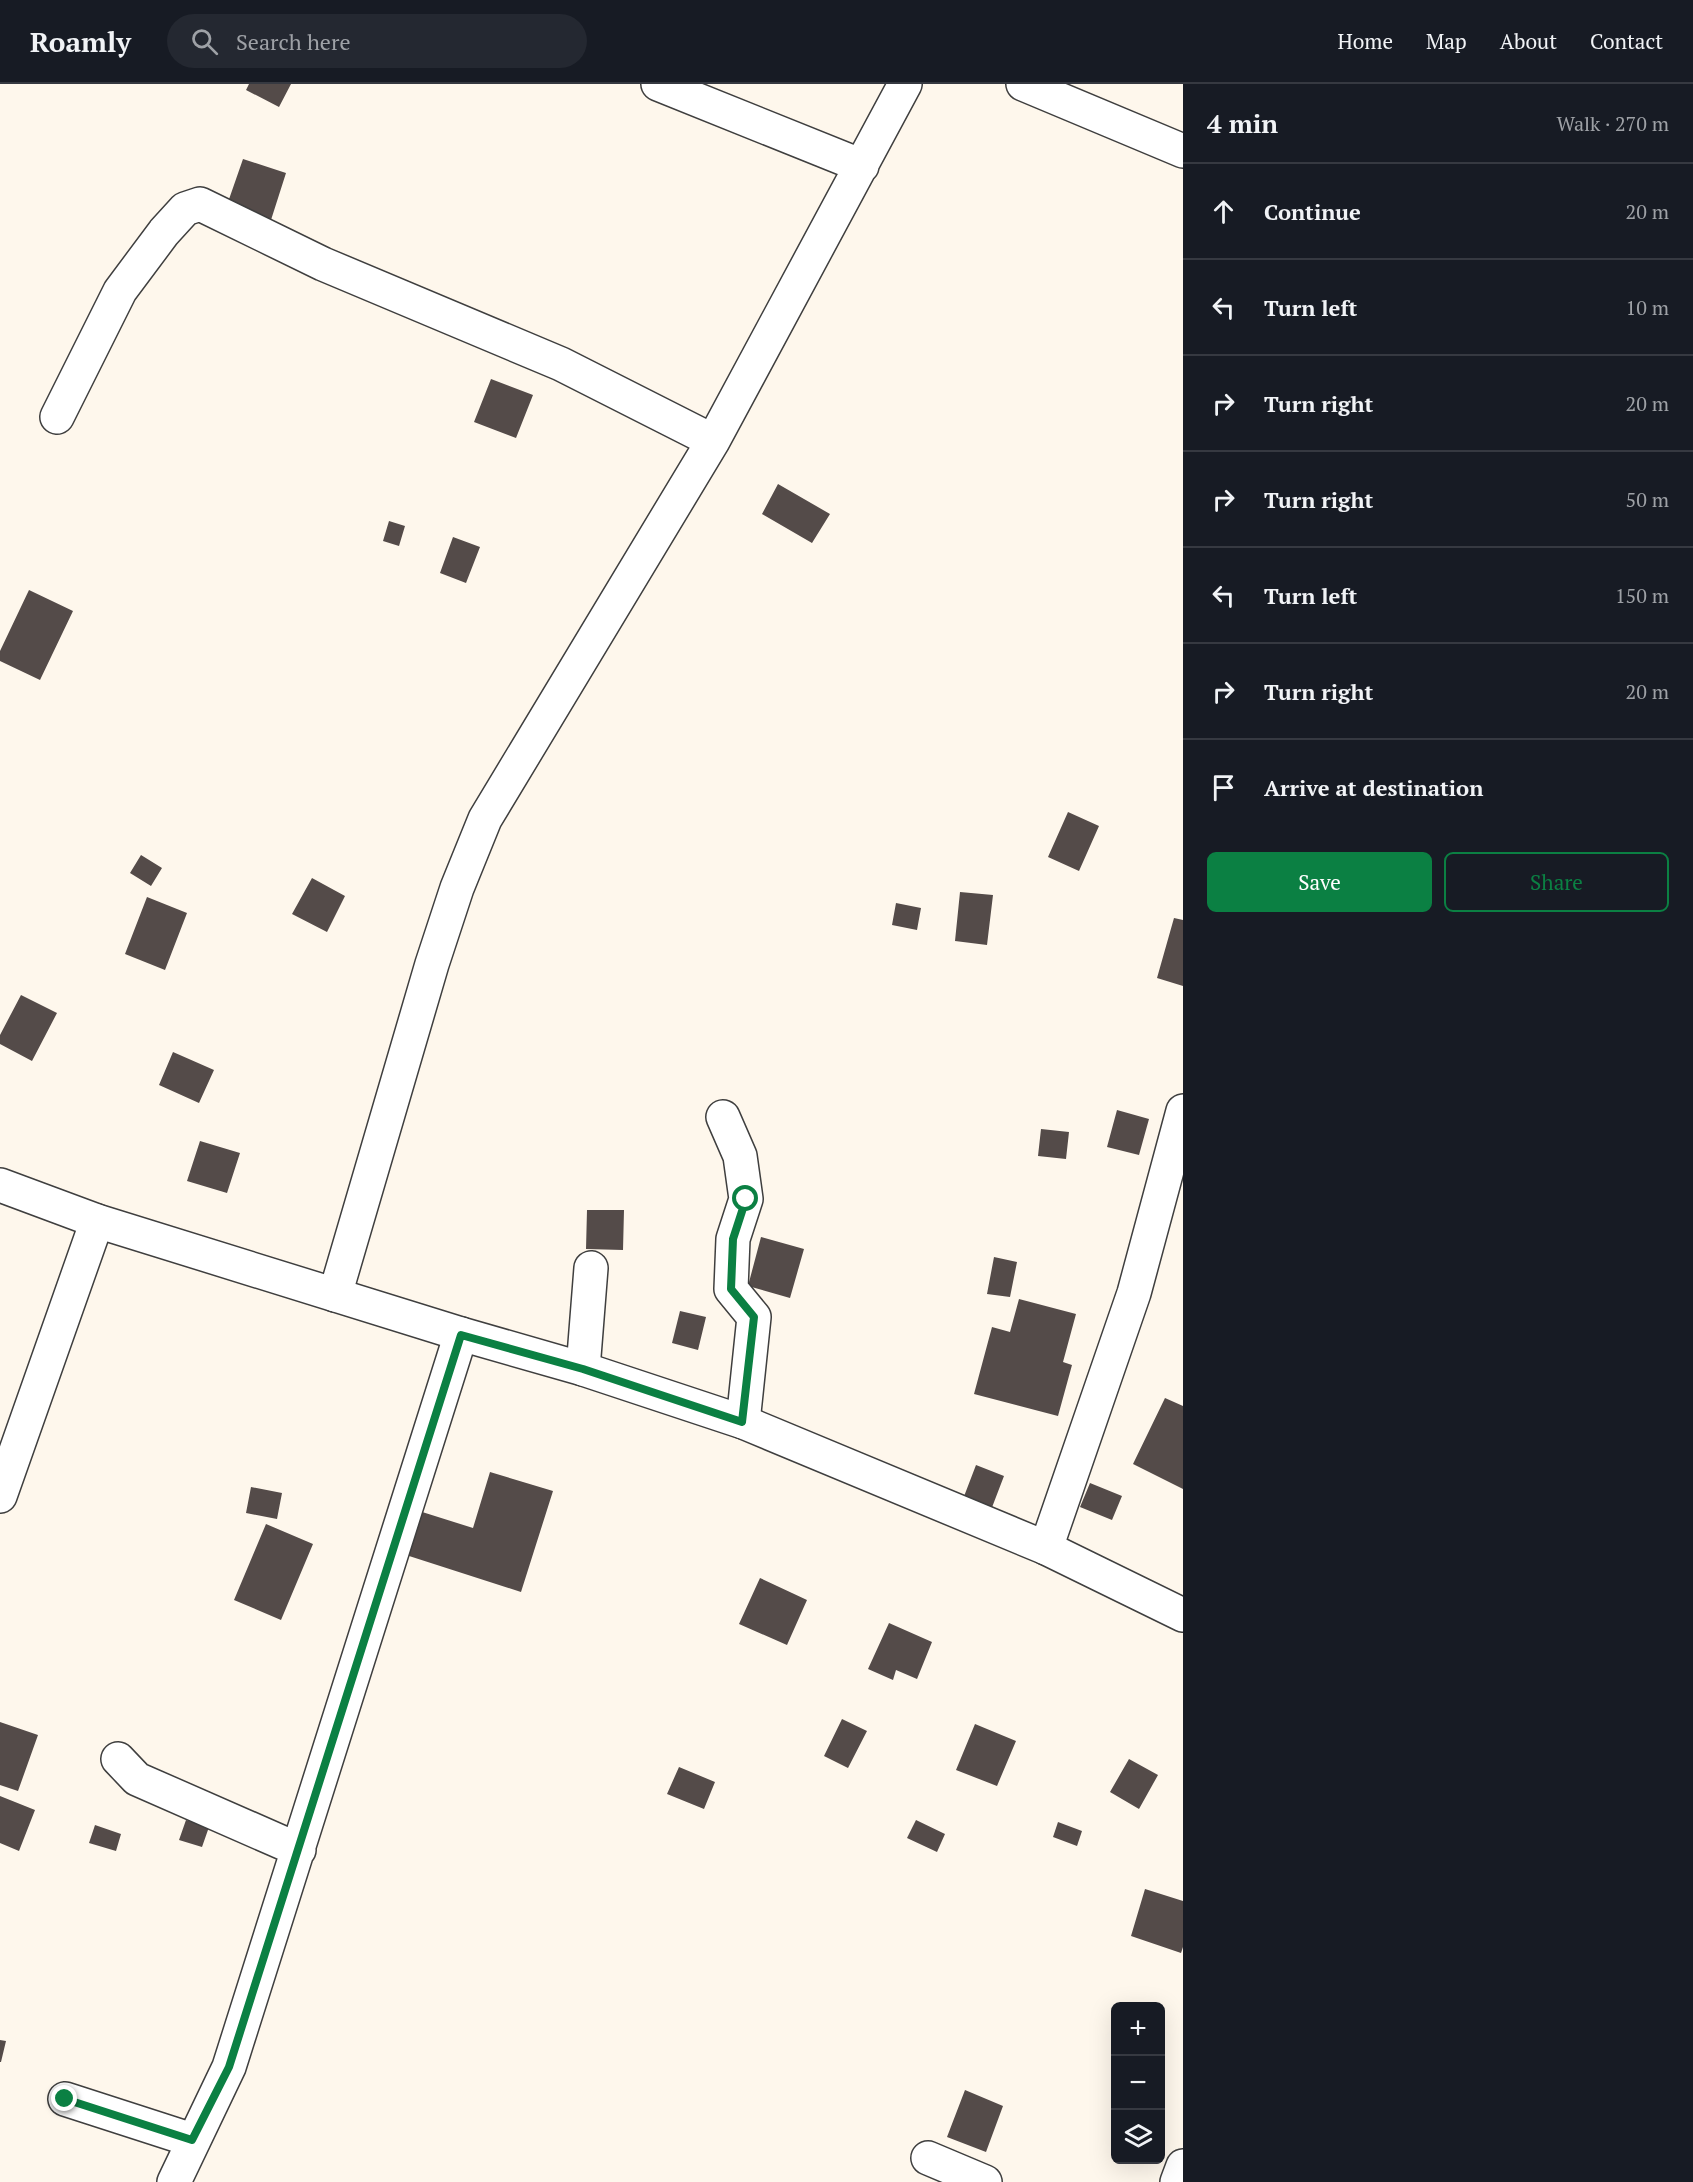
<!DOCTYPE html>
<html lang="en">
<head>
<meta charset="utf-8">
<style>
  :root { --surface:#171b24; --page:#242831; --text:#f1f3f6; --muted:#9ea1a6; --line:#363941; --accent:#0b8043 }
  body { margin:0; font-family:"PT Serif",serif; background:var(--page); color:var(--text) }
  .controls { position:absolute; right:18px; bottom:18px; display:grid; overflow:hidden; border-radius:9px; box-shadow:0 6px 24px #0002 }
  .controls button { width:54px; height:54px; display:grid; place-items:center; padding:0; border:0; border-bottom:2px solid var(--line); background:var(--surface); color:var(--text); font:30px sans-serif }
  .stop { position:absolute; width:18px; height:18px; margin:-14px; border:4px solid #0b8043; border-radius:50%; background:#fff }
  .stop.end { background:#0b8043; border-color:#fff; box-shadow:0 2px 6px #0008 }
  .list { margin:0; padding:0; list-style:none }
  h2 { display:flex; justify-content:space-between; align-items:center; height:78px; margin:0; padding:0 24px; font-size:26px }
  h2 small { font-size:20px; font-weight:400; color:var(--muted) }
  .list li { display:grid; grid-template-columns:39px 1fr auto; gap:18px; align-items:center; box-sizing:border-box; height:96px; padding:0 24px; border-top:2px solid var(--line) }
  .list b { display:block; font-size:22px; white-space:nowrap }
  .list em { font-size:20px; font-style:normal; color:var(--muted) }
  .actions { display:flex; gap:12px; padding:18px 24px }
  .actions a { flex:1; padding:14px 0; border:2px solid var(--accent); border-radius:9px; text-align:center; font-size:21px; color:var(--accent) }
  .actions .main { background:var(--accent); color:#fff }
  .icon { flex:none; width:33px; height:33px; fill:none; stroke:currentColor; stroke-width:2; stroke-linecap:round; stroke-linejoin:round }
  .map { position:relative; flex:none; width:1183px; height:2098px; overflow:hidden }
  header { display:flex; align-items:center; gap:36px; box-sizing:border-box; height:84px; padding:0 30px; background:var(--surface); border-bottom:2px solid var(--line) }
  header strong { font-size:28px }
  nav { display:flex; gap:33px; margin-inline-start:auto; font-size:21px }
  .search { width:420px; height:54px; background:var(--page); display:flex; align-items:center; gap:15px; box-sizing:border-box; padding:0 21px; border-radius:33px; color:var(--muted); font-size:22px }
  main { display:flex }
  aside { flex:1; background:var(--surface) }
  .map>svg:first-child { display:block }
  .building { fill:#544b49 }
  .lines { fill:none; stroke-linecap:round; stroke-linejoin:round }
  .minor-casing { stroke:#3f3f3f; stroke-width:36 }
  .tertiary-casing { stroke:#3f3f3f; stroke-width:36 }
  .minor { stroke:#fff; stroke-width:33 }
  .tertiary { stroke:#fff; stroke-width:33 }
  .route { stroke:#0b8043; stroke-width:8 }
</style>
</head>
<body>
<header>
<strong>Roamly</strong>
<div class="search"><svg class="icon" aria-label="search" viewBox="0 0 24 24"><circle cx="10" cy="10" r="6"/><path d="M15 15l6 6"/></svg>Search here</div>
<nav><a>Home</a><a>Map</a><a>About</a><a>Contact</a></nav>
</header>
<main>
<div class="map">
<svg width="1183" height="2098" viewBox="0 0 1183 2098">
  <rect width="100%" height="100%" fill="#fef7ec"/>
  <path class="building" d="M249,0H291L279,23L246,6Z
    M243,75L286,89L271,136L227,121Z
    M491,295L533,311L516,354L474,338Z
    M778,400L830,430L812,459L762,430Z
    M389,437L405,442L399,462L383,457Z
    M453,453L480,463L466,499L440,489Z
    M29,506L73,527L40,596L0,577V567Z
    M1068,728L1099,742L1079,787L1048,773Z
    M141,771L162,784L151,802L130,789Z
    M312,794L345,812L327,848L292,830Z
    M960,808L993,811L987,861L955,857Z
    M147,813L187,829L165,886L125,870Z
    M896,819L921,824L917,846L892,841Z
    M1174,834L1183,836V902L1157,894Z
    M21,911L57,929L32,977L0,960V951Z
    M173,968L214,986L199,1019L159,1001Z
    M1117,1026L1149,1035L1139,1071L1107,1063Z
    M1041,1045L1069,1048L1066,1075L1038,1072Z
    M200,1057L240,1069L227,1109L187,1097Z
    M587,1126H624L623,1166L586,1165Z
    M761,1153L804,1165L790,1214L748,1202Z
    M994,1173L1017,1178L1010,1213L987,1210Z
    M1019,1215L1076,1230L1063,1278L1072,1281L1058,1332L974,1310L992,1243L1010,1248Z
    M680,1227L706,1233L698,1266L672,1259Z
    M1165,1314L1183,1322V1405L1133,1380Z
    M976,1381L1004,1392L991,1426L963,1415Z
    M490,1388L553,1407L521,1508L406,1471L419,1427L473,1444Z
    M1090,1399L1122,1412L1112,1436L1080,1423Z
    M251,1403L282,1409L277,1435L246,1429Z
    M266,1440L313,1460L281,1536L234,1516Z
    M760,1494L807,1516L787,1561L739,1540Z
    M889,1539L932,1558L917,1595L896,1586L893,1596L868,1585Z
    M842,1635L867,1647L848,1684L824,1672Z
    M0,1638L38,1651L18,1707L0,1701Z
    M975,1640L1016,1657L997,1702L956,1686Z
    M1129,1675L1158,1691L1139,1725L1110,1708Z
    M679,1683L715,1698L704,1725L667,1710Z
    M0,1712L35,1726L19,1767L0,1759Z
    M186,1736L209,1743L202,1763L179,1756Z
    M916,1736L945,1750L937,1768L907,1754Z
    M1058,1738L1082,1747L1077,1762L1053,1753Z
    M95,1741L121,1750L116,1767L89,1759Z
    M1145,1805L1183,1817V1863L1181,1869L1131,1852Z
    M0,1956L6,1957L1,1978H0Z
    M965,2006L1003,2022L986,2068L947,2053Z"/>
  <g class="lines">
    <g class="minor-casing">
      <path id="minor" d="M658,0L862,82
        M1023,0L1183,67
        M57,333L120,207L164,148L185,125L200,120L323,180L561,280L713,357
        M723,1033L740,1072L746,1115L733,1155L731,1205L754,1233L743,1338
        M335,1211L432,880L457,804L485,735L713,357L905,0
        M583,1285L591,1184
        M0,1412L97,1137
        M1046,1464L1134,1209L1183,1027
        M118,1675L137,1695L299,1766
        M65,2015L192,2056
        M928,2074L985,2098
        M174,2098L229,1983L461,1250
        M1177,2098L1183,2082"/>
    </g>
    <g class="tertiary-casing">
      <path id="tertiary" d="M0,1101L97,1137L461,1250L583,1285L743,1338L1046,1464L1183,1531"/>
    </g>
    <use href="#minor" class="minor"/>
    <use href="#tertiary" class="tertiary"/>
  </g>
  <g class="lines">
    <path class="route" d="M65,2015L192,2056L229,1983L461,1251L583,1285L742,1338L754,1233L731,1205L733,1155L746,1115"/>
  </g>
</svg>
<div class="controls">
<button>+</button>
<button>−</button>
<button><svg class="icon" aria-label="layers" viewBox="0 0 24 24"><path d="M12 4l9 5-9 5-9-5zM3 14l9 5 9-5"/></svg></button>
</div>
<div class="stop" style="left:746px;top:1115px"></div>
<div class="stop end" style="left:65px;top:2015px"></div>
</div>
<aside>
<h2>4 min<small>Walk · 270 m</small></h2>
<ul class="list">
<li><svg class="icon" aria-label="ahead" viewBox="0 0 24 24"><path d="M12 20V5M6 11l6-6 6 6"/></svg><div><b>Continue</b></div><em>20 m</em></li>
<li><svg class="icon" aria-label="left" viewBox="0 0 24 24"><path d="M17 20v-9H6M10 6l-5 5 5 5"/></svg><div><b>Turn left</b></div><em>10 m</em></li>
<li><svg class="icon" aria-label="right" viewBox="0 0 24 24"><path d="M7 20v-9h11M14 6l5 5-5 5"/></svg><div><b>Turn right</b></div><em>20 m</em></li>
<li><svg class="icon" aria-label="right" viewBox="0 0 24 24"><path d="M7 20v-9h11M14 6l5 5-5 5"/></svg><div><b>Turn right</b></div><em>50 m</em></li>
<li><svg class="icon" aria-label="left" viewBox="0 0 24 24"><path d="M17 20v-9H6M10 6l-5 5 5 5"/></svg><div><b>Turn left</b></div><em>150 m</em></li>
<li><svg class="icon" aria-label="right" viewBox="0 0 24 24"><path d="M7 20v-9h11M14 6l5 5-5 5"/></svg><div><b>Turn right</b></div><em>20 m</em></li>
<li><svg class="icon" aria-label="arrive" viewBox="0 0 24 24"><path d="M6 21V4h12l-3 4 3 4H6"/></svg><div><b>Arrive at destination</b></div></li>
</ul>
<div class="actions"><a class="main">Save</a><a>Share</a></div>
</aside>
</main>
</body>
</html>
